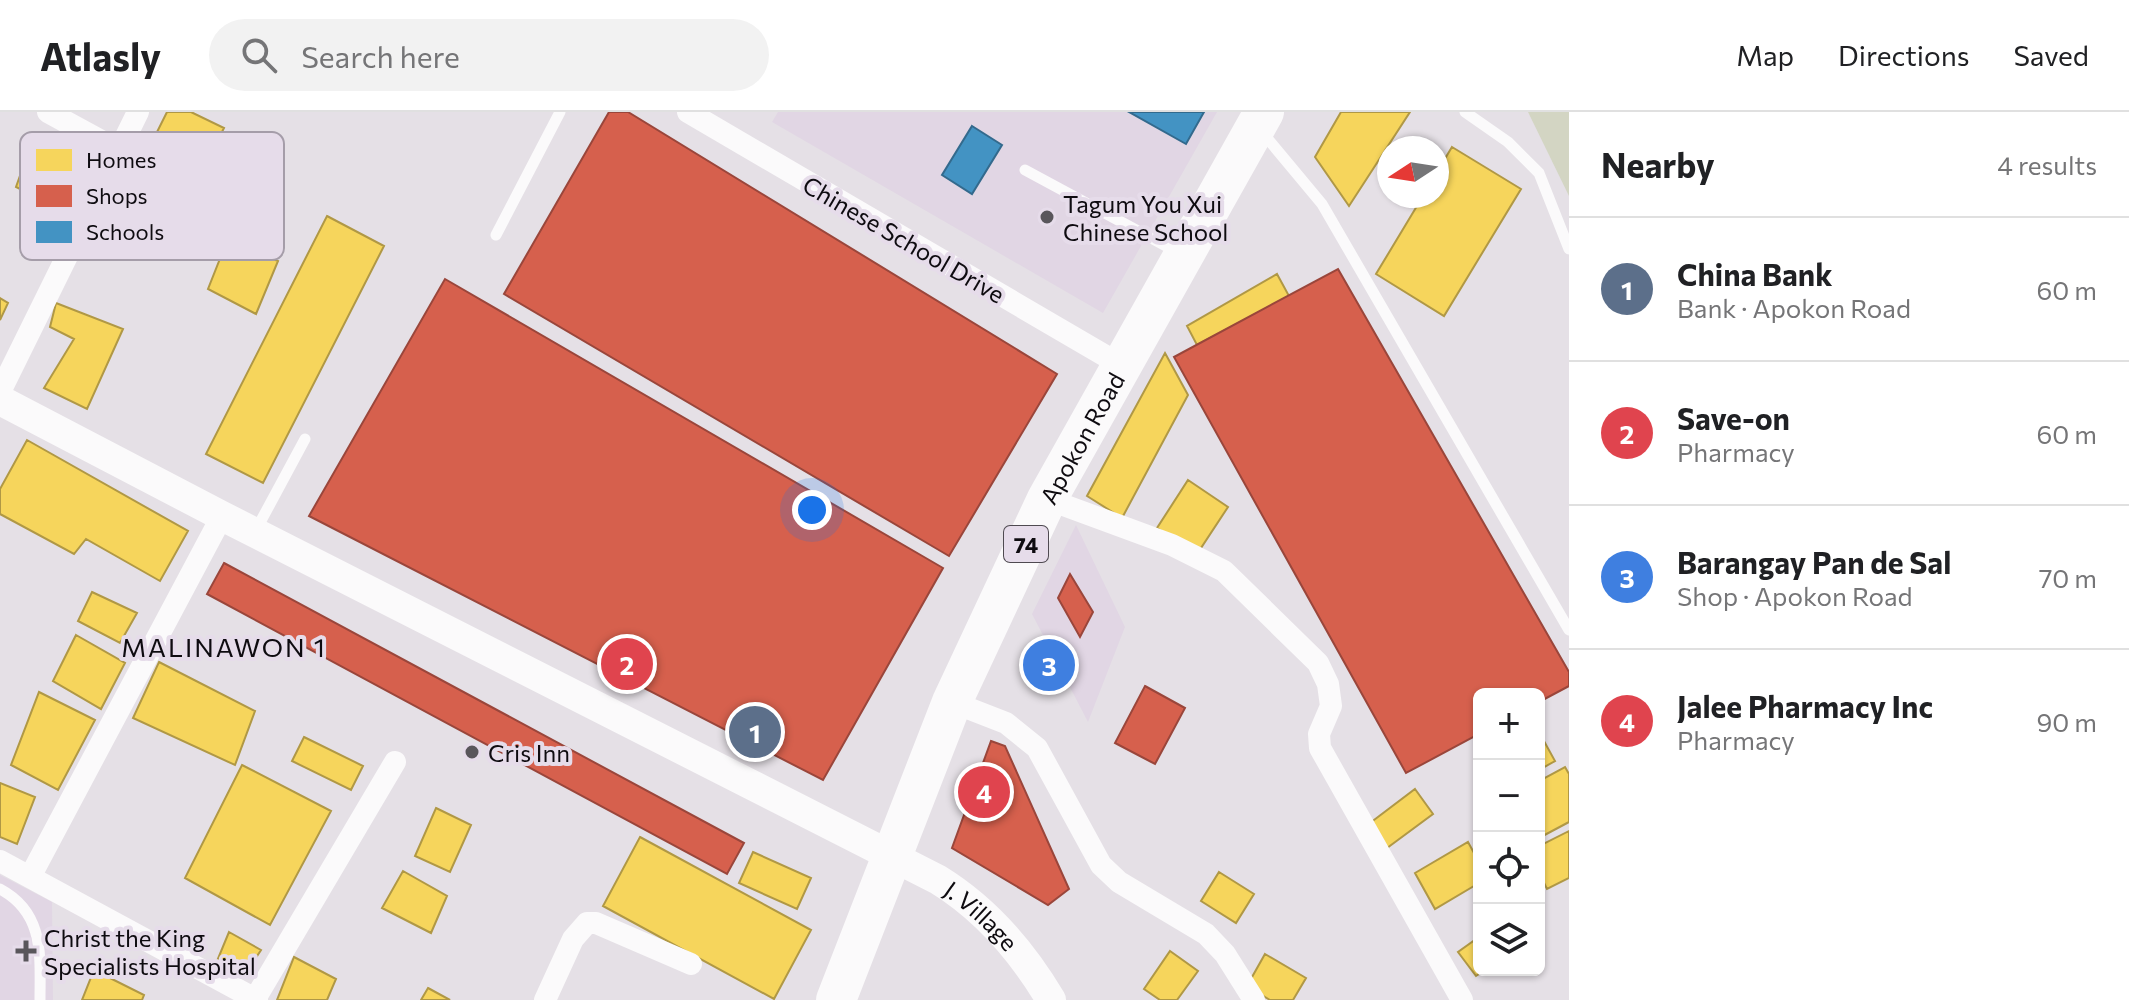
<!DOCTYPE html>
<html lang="en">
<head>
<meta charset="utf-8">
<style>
  :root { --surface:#fff; --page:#f2f2f2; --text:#202124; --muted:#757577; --line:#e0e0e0; --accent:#0f766e }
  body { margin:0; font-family:Commissioner,sans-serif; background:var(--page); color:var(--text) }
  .controls { position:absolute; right:24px; bottom:24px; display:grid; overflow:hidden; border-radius:12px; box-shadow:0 2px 6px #0004 }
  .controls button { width:72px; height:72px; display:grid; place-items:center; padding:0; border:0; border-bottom:2px solid var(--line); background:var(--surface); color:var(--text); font:40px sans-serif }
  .compass { position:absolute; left:1377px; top:24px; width:72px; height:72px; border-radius:50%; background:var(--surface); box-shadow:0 2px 6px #0004; rotate:258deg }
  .you { position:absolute; left:812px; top:398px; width:28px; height:28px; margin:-20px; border:6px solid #fff; border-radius:50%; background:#1a73e8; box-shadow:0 0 0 12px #1a73e833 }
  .badge { display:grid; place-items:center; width:52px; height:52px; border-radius:50%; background:var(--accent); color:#fff; font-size:26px; font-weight:700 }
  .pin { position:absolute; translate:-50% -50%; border:4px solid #fff; box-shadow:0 2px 8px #0006 }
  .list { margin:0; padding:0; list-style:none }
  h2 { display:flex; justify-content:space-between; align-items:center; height:104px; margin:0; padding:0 32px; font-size:34px }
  h2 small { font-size:26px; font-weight:400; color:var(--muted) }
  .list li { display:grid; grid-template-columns:52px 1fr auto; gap:24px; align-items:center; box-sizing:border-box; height:144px; padding:0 32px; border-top:2px solid var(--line) }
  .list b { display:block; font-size:30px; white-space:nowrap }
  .list p { margin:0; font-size:26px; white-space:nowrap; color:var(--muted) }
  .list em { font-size:26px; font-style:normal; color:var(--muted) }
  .icon { flex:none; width:44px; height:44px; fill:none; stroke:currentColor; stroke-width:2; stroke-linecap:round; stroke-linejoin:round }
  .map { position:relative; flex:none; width:1569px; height:888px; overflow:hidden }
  header { display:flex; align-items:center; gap:48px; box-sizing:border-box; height:112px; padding:0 40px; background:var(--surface); border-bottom:2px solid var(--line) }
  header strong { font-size:38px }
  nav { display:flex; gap:44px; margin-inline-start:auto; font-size:28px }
  .search { width:560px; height:72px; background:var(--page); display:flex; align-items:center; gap:20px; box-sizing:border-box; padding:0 28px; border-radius:44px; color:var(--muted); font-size:30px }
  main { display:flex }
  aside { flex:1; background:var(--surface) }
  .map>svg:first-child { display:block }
  .built { fill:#e1d6e4 }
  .green { fill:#d3d5c3 }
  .homes { fill:#f6d55c; stroke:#b09845; stroke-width:2 }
  .shops { fill:#d6604d; stroke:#9a463b; stroke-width:2 }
  .schools { fill:#4393c3; stroke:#336a8d; stroke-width:2 }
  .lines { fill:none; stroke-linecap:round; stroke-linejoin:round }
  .lane { stroke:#fbfafb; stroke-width:11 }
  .street { stroke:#fbfafb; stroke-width:22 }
  .secondary { stroke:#fbfafb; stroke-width:30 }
  .highway { stroke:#fbfafb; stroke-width:40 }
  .poi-dot { fill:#59565b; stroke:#e6dcea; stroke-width:3 }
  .labels { text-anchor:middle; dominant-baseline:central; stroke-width:8; stroke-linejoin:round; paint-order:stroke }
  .shield { fill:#e6dcea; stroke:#4f4a51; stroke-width:2 }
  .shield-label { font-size:22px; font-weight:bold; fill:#0e0b10 }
  .poi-label { font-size:24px; fill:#0e0b10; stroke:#e6dcea; text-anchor:start }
  .street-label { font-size:24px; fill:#0e0b10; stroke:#e6dcea }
  .neighbourhood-label { font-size:26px; letter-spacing:2px; fill:#0e0b10; stroke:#e6dcea }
  .key { fill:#e6dcea; stroke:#a59da9; stroke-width:2 }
  .key-label { font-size:22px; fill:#0e0b10 }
</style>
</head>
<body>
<header>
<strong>Atlasly</strong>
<div class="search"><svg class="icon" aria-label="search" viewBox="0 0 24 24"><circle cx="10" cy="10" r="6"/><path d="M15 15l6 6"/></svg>Search here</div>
<nav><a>Map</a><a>Directions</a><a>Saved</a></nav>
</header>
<main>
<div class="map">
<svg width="1569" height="888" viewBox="0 0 1569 888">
  <rect width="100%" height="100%" fill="#e5e0e6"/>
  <path class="built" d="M778,0H1217L1103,201L772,10Z
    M1076,413L1125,515L1088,610L1032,502Z
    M0,763L52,790L53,888H0Z"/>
  <path class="green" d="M1528,0H1569V84Z"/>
  <path class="homes" d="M167,0H191L224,16L202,59L180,48L184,39L155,24Z
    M1341,0H1410L1349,94L1315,45Z
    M33,27L78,52L56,95L16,75Z
    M1452,35L1521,77L1444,204L1376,162L1423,84H1437V60Z
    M327,104L384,134L263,371L206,342Z
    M227,129L278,149L256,202L208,177Z
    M1277,162L1289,184L1197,233L1187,214Z
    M0,186L8,191L0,208Z
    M56,191L123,217L87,297L44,276L74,227L50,215Z
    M1165,241L1188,283L1122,406L1087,384Z
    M27,328L188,419L160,469L86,427L74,442L0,402V377Z
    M1188,368L1228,395L1197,442L1157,416Z
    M92,480L137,501L120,531L78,509Z
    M76,523L125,551L101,597L53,569Z
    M159,550L255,599L235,653L133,606Z
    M39,580L95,608L58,678L11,653Z
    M1539,620L1555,649L1539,658Z
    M304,625L363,654L351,678L292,649Z
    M242,653L331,699L270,813L185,766Z
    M1565,655L1569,662V710L1539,726V669Z
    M0,671L35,685L17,732L0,725Z
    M1415,677L1433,702L1383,739L1370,711Z
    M436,696L471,713L450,760L415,744Z
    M1569,719V766L1547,777L1539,761V734Z
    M640,725L811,818L774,887L603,794Z
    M1468,730L1479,750V771L1435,797L1415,761Z
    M753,740L811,766L797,797L739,771Z
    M403,759L447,784L431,821L382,796Z
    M1219,760L1254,782L1236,811L1201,789Z
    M229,820L261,838L244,864L217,849Z
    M1479,825V858H1485L1476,864L1458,840Z
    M1170,839L1198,859L1177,888H1160L1144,877Z
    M1265,842L1306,866L1293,888H1270L1247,874Z
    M294,845L336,867L327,888H277Z
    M94,858L144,883L142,888H82Z
    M428,876L450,888H421Z"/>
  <path class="shops" d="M609,0H628L1057,262L949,444L504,182Z
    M1338,157L1569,560V574L1539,590V582H1479V622L1406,661L1174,245Z
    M445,167L943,456L823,668L309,404Z
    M224,451L744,731L727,762L207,482Z
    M1070,462L1093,500L1080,525L1058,486Z
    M1145,574L1185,596L1155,652L1115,631Z
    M991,629L1005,634L1069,777L1048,793L952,736Z"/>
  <path class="schools" d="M1129,0H1204L1186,32Z
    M972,14L1002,33L972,82L942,63Z"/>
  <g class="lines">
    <path class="lane" d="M1465,0L1508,30L1539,61L1569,137
      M1262,20L1322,92L1569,518
      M1025,58L1179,141
      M496,123L560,0
      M256,418L305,327
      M0,777C45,801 40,844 40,888"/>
    <path class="street" d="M48,0L237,103
      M688,0L1121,253
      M0,280L138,0
      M1047,387L1172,433L1224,459L1318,551L1328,572L1331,594L1319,622L1320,636L1462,888
      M952,590L1006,611L1037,636L1101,753L1119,770L1206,822L1225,842L1254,888
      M0,749L257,888
      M30,765L222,404
      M255,887L395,650
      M545,888L573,827L587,811H596L691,852"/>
    <path class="secondary" id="s1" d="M0,288L222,404L937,767C986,797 1022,839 1051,888"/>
    <path class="highway" id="s2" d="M836,888L952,590L1047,387L1264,0"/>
  </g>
  <g class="poi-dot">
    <circle cx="1047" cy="105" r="8"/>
    <circle cx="472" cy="640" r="8"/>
    <path d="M22 827h8v8h8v8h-8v8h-8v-8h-8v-8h8z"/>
  </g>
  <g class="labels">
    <rect class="shield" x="1004" y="414" width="44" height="36" rx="6"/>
    <g class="shield-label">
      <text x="1026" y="432">74</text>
    </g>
    <g class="poi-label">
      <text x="1063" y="91">Tagum You Xui<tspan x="1063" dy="28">Chinese School</tspan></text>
      <text x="488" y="640">Cris Inn</text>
      <text x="44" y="825">Christ the King<tspan x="44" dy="28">Specialists Hospital</tspan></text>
    </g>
    <g class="street-label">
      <text transform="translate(904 127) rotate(30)">Chinese School Drive</text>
      <text stroke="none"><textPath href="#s2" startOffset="614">Apokon Road</textPath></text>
      <text stroke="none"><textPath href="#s1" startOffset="1110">J. Village</textPath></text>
    </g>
    <g class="neighbourhood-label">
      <text x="224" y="534">MALINAWON 1</text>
    </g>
  </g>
  <rect x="20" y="20" width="264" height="128" rx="12" class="key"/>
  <rect x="36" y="37" width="36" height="22" fill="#f6d55c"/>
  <rect x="36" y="73" width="36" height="22" fill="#d6604d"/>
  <rect x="36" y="109" width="36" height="22" fill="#4393c3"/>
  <g class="key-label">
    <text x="86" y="56">Homes</text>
    <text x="86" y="92">Shops</text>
    <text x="86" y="128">Schools</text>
  </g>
</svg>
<div class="controls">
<button>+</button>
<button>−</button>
<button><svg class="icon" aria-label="locate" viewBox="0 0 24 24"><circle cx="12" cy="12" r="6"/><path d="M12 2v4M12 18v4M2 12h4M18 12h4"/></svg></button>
<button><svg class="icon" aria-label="layers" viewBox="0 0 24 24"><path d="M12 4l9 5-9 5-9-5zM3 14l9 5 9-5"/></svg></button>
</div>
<svg class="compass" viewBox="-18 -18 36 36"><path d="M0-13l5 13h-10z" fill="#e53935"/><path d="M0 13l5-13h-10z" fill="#757577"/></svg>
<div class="you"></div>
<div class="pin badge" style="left:755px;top:620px;background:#5c6f8a">1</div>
<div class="pin badge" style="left:627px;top:552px;background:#e0444e">2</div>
<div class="pin badge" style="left:1049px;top:553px;background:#3f7fe0">3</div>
<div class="pin badge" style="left:984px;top:680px;background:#e0444e">4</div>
</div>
<aside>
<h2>Nearby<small>4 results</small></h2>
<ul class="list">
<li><span class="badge" style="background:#5c6f8a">1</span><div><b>China Bank</b><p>Bank · Apokon Road</p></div><em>60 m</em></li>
<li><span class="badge" style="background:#e0444e">2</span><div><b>Save-on</b><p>Pharmacy</p></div><em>60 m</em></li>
<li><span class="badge" style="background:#3f7fe0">3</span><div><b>Barangay Pan de Sal</b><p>Shop · Apokon Road</p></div><em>70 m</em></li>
<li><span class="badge" style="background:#e0444e">4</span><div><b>Jalee Pharmacy Inc</b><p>Pharmacy</p></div><em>90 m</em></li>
</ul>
</aside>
</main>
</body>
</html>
